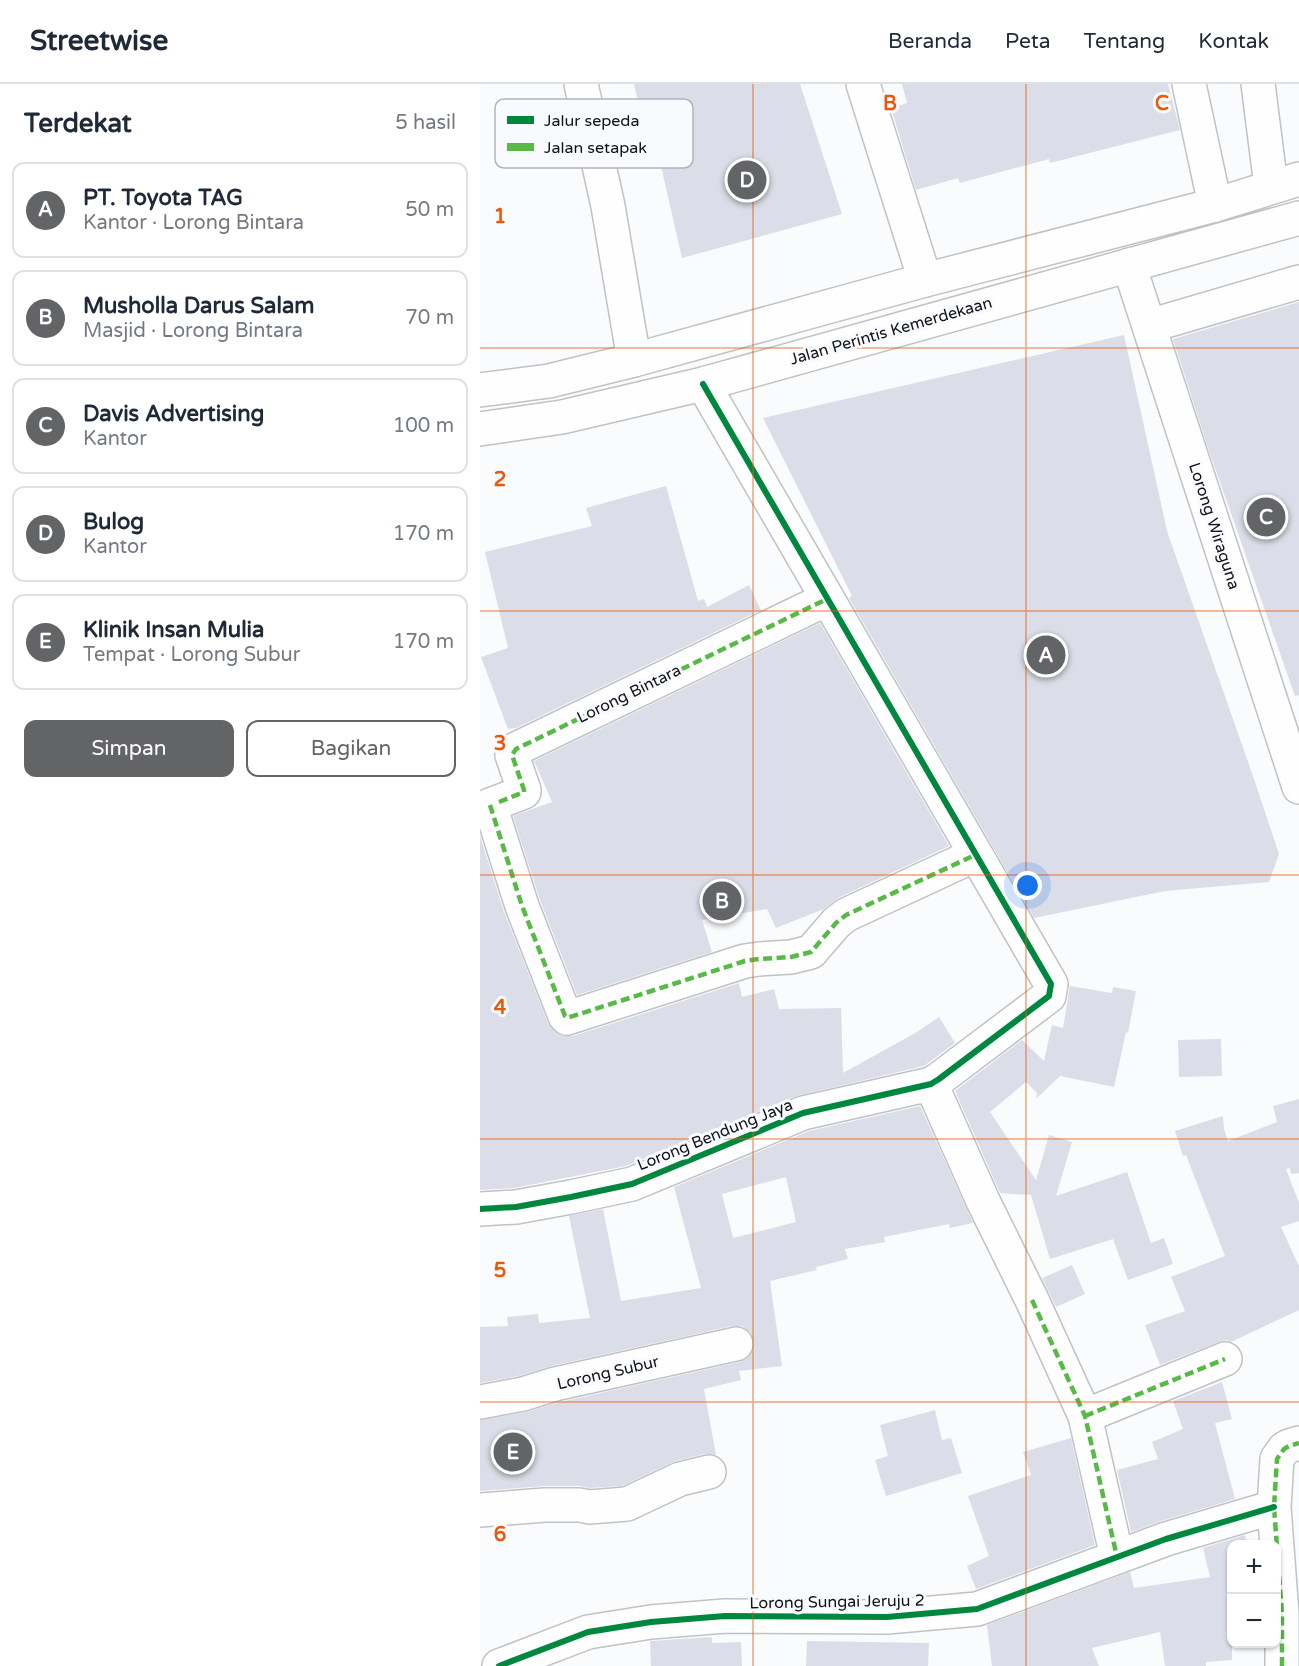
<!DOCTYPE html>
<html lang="id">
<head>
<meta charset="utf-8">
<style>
  :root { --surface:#fff; --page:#f6f6f7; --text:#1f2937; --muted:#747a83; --line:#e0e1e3; --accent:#636466 }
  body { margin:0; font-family:"Varela Round",sans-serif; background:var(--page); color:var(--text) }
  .controls { position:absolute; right:18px; bottom:18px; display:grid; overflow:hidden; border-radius:12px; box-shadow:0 2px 4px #0004 }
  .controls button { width:54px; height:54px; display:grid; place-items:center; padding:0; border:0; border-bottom:2px solid var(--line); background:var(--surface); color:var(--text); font:30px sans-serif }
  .you { position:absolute; left:548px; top:802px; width:21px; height:21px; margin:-15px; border:4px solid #fff; border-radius:50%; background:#1a73e8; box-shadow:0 0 0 9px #1a73e833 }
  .badge { display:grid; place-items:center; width:39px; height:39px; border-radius:50%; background:var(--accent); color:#fff; font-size:20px; font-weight:700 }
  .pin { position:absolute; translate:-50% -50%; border:3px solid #fff; box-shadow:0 2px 6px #0006 }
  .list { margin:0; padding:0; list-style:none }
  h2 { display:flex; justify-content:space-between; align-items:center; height:78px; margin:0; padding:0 24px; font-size:26px }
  h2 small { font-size:20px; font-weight:400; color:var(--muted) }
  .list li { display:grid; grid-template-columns:39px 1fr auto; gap:18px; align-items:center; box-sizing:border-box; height:96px; margin:0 12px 12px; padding:0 12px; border:2px solid var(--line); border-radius:12px }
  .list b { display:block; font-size:22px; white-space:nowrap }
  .list p { margin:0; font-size:20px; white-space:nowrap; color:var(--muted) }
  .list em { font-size:20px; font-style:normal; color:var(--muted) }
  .actions { display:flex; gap:12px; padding:18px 24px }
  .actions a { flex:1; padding:14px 0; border:2px solid var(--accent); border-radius:12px; text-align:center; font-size:21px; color:var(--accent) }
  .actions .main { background:var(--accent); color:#fff }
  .map { position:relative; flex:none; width:819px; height:1582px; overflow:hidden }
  header { display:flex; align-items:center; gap:36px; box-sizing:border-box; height:84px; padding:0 30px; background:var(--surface); border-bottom:2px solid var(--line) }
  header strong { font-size:28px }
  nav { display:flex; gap:33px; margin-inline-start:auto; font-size:21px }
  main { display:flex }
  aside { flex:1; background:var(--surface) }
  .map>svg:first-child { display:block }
  .building { fill:#dbdee8; fill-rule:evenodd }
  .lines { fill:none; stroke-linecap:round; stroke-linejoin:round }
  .minor-casing { stroke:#c1c2c4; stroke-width:36 }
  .highway-casing { stroke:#c1c2c4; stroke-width:36 }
  .minor { stroke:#fefeff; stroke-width:33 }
  .highway { stroke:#fefeff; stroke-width:33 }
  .quiet { stroke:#58b947; stroke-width:4.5; stroke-dasharray:9 4.5; stroke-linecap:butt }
  .cycleway-casing { stroke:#f9fafe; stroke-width:10 }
  .cycleway { stroke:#00873e; stroke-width:6 }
  .grid { fill:none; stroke:#e8590c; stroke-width:1.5; stroke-opacity:0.55 }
  .labels { text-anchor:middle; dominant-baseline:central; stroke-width:6; stroke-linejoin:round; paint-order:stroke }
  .street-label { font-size:16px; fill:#111215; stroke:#f9fafe }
  .key { fill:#f9fafe; stroke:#b3b4b8; stroke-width:1.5 }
  .key-label { font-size:16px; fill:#111215 }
  .grid-label { font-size:20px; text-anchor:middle; font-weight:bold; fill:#e8590c; stroke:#f9fafe; stroke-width:6; stroke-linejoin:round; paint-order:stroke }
</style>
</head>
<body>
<header>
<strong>Streetwise</strong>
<nav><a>Beranda</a><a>Peta</a><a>Tentang</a><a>Kontak</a></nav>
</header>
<main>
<aside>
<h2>Terdekat<small>5 hasil</small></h2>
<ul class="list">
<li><span class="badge">A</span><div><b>PT. Toyota TAG</b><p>Kantor · Lorong Bintara</p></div><em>50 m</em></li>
<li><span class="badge">B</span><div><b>Musholla Darus Salam</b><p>Masjid · Lorong Bintara</p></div><em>70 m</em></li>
<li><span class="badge">C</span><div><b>Davis Advertising</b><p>Kantor</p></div><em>100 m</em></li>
<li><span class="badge">D</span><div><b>Bulog</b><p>Kantor</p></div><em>170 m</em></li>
<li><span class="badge">E</span><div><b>Klinik Insan Mulia</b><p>Tempat · Lorong Subur</p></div><em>170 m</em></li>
</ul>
<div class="actions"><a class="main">Simpan</a><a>Bagikan</a></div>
</aside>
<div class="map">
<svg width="819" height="1582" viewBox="0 0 819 1582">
  <rect width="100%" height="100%" fill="#fafbfd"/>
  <path class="building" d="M154,0H320L362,130L202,174L176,60L168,62Z
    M422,0H688L700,46L570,79L569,75L480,99L478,94L436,106L411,24L427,19Z
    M819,218V611L815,612L728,364L693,255Z
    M644,251L687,447L774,695L799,770L789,798L685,807L554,834L369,514L372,512L283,334Z
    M186,402L218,517L224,515L227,523L269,501L281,526L36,644L28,645L1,573L28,564L5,468L112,442L106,424Z
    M340,539L469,762L358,814L344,825L296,844L287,825L222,836L232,868L97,911L60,816L33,732L72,718L54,677Z
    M0,752L24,828L68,939L74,947L82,952H93L259,899L262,913L294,905L299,925L361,924L363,989L437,948L459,933L475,959L444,982L316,1012L146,1082L34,1104L0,1106Z
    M590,902L632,909L633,903L656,907L648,949L646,948L634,1003L580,992L556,1015L557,1009L546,998L510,1028L556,1096L569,1051L592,1058L576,1112L647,1088L671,1159L684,1154L693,1180L648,1196L633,1155L570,1175L551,1111L520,1109L475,1007L542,956L564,977L572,941L583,944Z
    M741,955L742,992L699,993L698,956Z
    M819,1015V1089L811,1090L810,1084L806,1085L819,1119V1137L801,1143L819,1182V1226L751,1258L747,1256L738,1258L680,1281L665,1241L705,1227L691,1193L745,1172L706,1071L703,1072L695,1047L743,1032L744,1045L748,1057L797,1038L793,1022Z
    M440,1022L493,1139L470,1144L469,1140L404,1153L405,1158L365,1165L368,1175L336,1183L337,1186L290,1197L302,1282L259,1287L261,1296L224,1305L236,1371L225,1370L195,1377L142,1402L110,1404L100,1402H65L0,1407V1336L47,1328L80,1318L260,1278L268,1274L274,1266V1257L270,1248L262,1242H252L71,1282L38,1292L0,1299V1243L28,1242L27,1233L58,1230L59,1239L110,1234L89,1132L123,1125L141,1217L221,1204L194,1103L329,1047ZM306,1093L316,1138L253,1154L242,1110Z
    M592,1181L605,1210L576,1223L562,1194Z
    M742,1298L752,1335L735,1339L755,1415L681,1437L651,1448L637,1386L678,1375L672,1358L703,1345L693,1317Z
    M455,1326L462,1356L471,1354L482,1389L406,1412L395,1376L408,1372L400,1341Z
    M591,1354L615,1461L496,1505L487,1482L509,1472L488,1412L551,1391L543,1368Z
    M765,1451L767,1461H752V1576L726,1578V1582H685L680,1548L612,1564L619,1582H512L507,1541L650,1488L654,1504L730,1493L723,1464Z
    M232,1553V1559L261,1558L262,1582H171L170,1557Z
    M327,1557L449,1559L448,1582H326Z"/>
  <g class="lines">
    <g class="minor-casing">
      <path id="minor" d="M101,0L128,122L154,276
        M383,0L445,196
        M709,0L735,121
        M778,0L791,102
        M649,181L819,703
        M669,242L819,198
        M10,721L42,822L85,932L87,934L265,877L279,875L311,873L331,868L356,839L366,831L495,771
        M0,725L44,708V706L32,671L36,665L347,515
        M451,1000L503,1117L552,1216L605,1332L637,1473
        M0,1125L36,1123L91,1113L152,1100L323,1029L451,1000L459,995L569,912L571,900L223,300
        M0,1318L43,1310L75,1300L256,1260
        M605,1332L745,1275
        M0,1426L65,1421H100L109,1423L147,1420L200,1395L229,1388
        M19,1582L108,1548L171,1538L245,1532L407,1533L497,1525L686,1455L794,1423
        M802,1582V1530L794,1423L797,1375L804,1365L809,1362L819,1359"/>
    </g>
    <g class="highway-casing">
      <path id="highway" d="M0,306L69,297L154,276L445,196L735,121L819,95
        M0,345L82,333L223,300L819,134"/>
    </g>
    <use href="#minor" class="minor"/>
    <use href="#highway" class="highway"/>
    <path class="quiet" d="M19,718L44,708V706L32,671L36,665L347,515
      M10,721L42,822L85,932L87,934L265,877L279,875L311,873L331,868L356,839L366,831L495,771
      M552,1216L605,1332L637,1473
      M605,1332L745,1275
      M802,1582V1530L794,1423L797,1375L804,1365L809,1362L819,1359"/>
    <g class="cycleway-casing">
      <path id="cycleway" d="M0,1125L36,1123L91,1113L152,1100L323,1029L451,1000L459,995L569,912L571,900L223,300
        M19,1582L108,1548L171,1538L245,1532L407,1533L497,1525L686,1455L794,1423"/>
    </g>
    <use href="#cycleway" class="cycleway"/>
  </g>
  <path class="grid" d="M273,0V1582M546,0V1582M0,264H819M0,527H819M0,791H819M0,1055H819M0,1318H819"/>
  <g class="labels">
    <g class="street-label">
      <text transform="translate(411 247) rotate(-16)">Jalan Perintis Kemerdekaan</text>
      <text transform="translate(734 442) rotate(72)">Lorong Wiraguna</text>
      <text transform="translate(149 610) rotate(-26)">Lorong Bintara</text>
      <text transform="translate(235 1051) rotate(-22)">Lorong Bendung Jaya</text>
      <text transform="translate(128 1289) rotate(-13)">Lorong Subur</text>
      <text transform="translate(357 1518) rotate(-1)">Lorong Sungai Jeruju 2</text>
    </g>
  </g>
  <rect x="15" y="15" width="198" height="69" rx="9" class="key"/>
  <rect x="27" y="32" width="27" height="8" fill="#00873e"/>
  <rect x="27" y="59" width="27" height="8" fill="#58b947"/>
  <g class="key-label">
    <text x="64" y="42">Jalur sepeda</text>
    <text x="64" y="69">Jalan setapak</text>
  </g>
  <g class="grid-label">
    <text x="410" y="26">B</text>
    <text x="682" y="26">C</text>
    <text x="20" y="139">1</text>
    <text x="20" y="402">2</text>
    <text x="20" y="666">3</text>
    <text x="20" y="930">4</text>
    <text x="20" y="1193">5</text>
    <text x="20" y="1457">6</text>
  </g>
</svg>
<div class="controls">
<button>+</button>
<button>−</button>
</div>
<div class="you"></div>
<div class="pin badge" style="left:566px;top:571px">A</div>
<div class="pin badge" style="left:242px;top:817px">B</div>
<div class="pin badge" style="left:786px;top:433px">C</div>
<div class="pin badge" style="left:267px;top:96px">D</div>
<div class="pin badge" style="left:33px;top:1368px">E</div>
</div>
</main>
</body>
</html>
